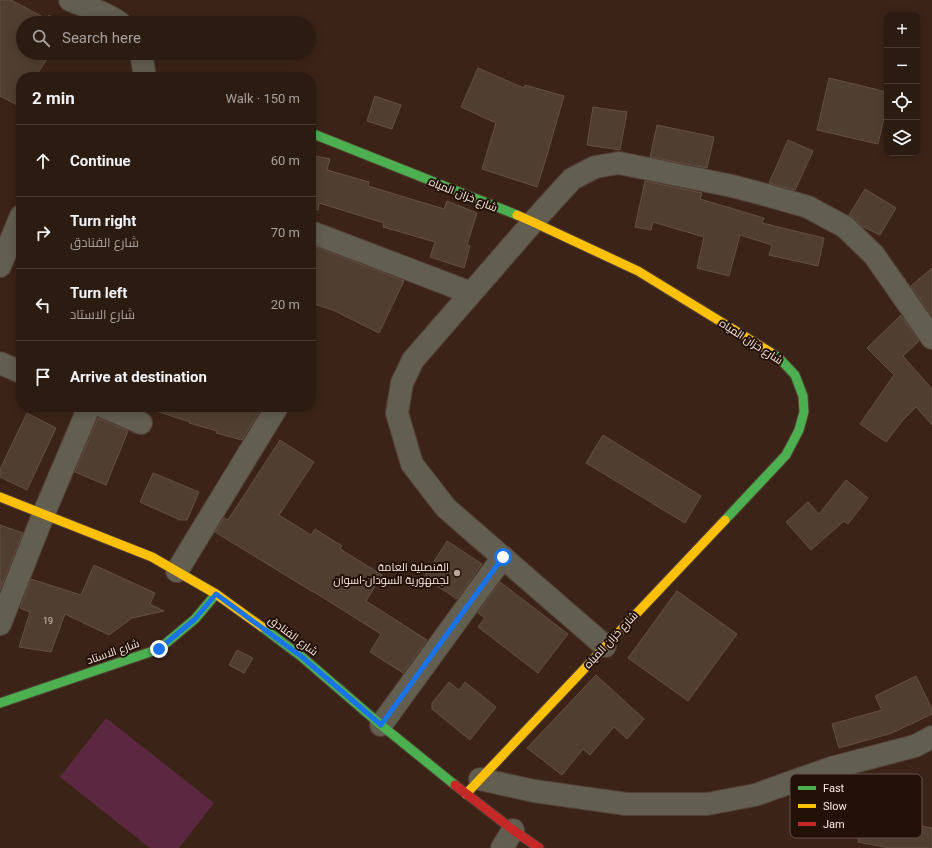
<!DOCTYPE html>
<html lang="en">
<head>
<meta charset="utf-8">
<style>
  :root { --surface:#2c1b11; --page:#38281f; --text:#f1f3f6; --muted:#a6a19f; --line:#483931 }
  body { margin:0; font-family:Roboto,Cairo,sans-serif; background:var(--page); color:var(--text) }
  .controls { position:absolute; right:12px; top:12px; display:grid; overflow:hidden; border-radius:8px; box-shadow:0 2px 10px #0003 }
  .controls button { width:36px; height:36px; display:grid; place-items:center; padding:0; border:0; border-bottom:1px solid var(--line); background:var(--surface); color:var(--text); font:20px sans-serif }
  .stop { position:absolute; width:12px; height:12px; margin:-9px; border:3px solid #1a73e8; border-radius:50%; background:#fff }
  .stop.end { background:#1a73e8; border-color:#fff; box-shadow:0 1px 4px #0008 }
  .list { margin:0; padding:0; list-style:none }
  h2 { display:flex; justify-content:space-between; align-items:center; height:52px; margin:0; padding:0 16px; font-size:17px }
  h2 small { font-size:13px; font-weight:400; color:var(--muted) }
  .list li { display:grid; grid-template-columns:26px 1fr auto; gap:12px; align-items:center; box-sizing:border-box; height:72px; padding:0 16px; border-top:1px solid var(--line) }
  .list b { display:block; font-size:15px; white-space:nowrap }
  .list p { margin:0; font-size:13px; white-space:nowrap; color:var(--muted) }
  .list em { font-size:13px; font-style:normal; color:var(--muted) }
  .icon { flex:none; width:22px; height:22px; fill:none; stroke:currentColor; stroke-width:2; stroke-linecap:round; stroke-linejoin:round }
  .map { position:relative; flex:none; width:932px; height:848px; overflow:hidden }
  .search { position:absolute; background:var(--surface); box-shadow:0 2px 10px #0003; left:16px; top:16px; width:300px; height:44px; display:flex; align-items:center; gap:10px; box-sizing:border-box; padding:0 14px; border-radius:22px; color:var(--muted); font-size:15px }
  .panel { position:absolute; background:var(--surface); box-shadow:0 2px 10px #0003; left:16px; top:72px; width:300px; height:340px; border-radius:16px }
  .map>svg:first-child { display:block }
  .green { fill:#5c2841 }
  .building { fill:#503f30; stroke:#635144 }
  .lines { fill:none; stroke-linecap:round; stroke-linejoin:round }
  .street-casing { stroke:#534136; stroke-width:24 }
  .fast-casing { stroke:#534136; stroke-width:11 }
  .slow-casing { stroke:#534136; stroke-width:11 }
  .jam-casing { stroke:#534136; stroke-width:11 }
  .street { stroke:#625e50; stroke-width:22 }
  .fast { stroke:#4caf50; stroke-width:9 }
  .slow { stroke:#ffc107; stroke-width:9 }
  .jam { stroke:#c62828; stroke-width:9 }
  .route { stroke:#1a73e8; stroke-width:5 }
  .poi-dot { fill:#b8a59c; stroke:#231107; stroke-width:1.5 }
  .labels { text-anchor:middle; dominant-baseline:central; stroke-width:4; stroke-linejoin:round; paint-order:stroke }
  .number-label { font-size:9px; fill:#d1c0b6 }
  .street-label { font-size:11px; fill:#fcebe3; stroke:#231107 }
  .poi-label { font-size:11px; fill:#fcebe3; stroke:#231107; text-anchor:end }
  .key { fill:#231107; stroke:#645249; stroke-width:1 }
  .key-label { font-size:11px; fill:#fcebe3 }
</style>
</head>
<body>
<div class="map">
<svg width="932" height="848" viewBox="0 0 932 848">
  <rect width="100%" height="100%" fill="#3b2417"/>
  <path class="green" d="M106,718L214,803L179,848H150L60,777Z"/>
  <path class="building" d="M0,0H11L47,19L49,15L61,23H23V53H51L35,77H21V107L0,96Z
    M478,68L524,88L525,85L564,96L547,155L537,187L482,169L496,123L461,107Z
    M829,78L887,92V105L878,144L817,130Z
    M375,96L401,105L392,129L367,121Z
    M593,107L627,112L620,150L587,145Z
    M657,125L714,137L707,168L650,157Z
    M788,140L813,151L795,190L769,183Z
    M311,155L330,159L327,170L369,182L368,186L444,209L447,201L477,213L467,245L470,246L464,268L430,257L435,242L383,227L384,223L319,203L318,210L311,209Z
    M645,181L702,193L700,199L764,218L762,223L824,238L818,266L769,255L772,245L740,235L729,276L697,268L704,237L653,222L651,230L635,227Z
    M865,189L896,208L880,235L863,227L854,218L849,215Z
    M311,245L404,281L379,333L333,310L311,303Z
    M932,268V316L911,286Z
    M901,315L919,341L903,356L932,389V425L916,407L903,420L886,442L860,424L894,375L867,348Z
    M157,407H262L242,440L216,433L217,431L189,423L190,422L156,411Z
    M27,413L56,428L27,490L0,477V469Z
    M98,418L128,431L106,485L75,472Z
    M603,435L701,496L685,523L586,463Z
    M280,440L314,462L279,515L311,535L315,529L342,546L340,549L382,575L366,601L427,640L403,673L370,652L381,634L314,592H313L215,532L224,518L228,520Z
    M153,473L199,492L187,520H180L140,502Z
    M846,480L868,498L848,524L844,521L811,550L786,522L808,502L819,514Z
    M0,525L23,533L0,590Z
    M447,541L482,564L457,599L424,577Z
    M94,565L155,593L150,604L164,611L132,618L109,635L65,614L51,652L19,647L30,612L20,608L31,579L81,595Z
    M500,582L568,634L538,673L478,627L485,618L478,613Z
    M677,591L737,634L688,701L628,658Z
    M237,650L253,658L244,673L229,665Z
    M596,675L644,719L627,739L614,727L590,755L583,749L562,775L527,748Z
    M916,676L932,709V714L892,733L839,748L832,724L882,710L875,696Z
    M449,682L459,690L465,682L496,707L470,740L432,709V703Z
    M863,816L932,828V848H889L858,842Z"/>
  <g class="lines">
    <g class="street-casing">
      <path id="street" d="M70,0C85,6 107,13 120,23
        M141,53L145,77
        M311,232L471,293
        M0,266L21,216
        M0,363L21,372
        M104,407L141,423
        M177,571L277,407
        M0,624L44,513L89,407
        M605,646L446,508L412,464L397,413L402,383L413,360L533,222L572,179L595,167L619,163L732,186L770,196L808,207L845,227L874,255L932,338
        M381,725L503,557
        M480,779L534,791L626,804H707L755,795L831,768L915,746L932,737
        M502,848L513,830"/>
    </g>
    <g class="fast-casing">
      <path id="fast" d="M311,133L517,215
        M725,520L786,455L799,430L804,412L803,396L795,375L779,358L770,352
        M262,627L302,657L381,725L455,785
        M0,703L159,649L195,619L216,594"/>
    </g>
    <g class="slow-casing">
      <path id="slow" d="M517,215L533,222L638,271L770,352
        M0,497L152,557L216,594L262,627
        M466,794L725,520"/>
    </g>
    <g class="jam-casing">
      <path id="jam" d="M455,785L513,830L539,848"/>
    </g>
    <use href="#street" class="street"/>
    <use href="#fast" class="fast"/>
    <use href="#slow" class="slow"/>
    <use href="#jam" class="jam"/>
  </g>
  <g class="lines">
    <path class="route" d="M159,649L195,619L216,594L302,657L381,725L503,557"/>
  </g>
  <circle class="poi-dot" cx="457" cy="573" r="4"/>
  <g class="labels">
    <g class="number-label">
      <text x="48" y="621">19</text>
    </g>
    <g class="street-label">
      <text transform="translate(463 195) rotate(22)">شارع خزان المياه</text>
      <text transform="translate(751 342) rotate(33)">شارع خزان المياه</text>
      <text transform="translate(293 636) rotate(37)">شارع الفنادق</text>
      <text transform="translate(611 640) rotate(-47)">شارع خزان المياه</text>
      <text transform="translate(113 652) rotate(-19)">شارع الاستاد</text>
    </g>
    <g class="poi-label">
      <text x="449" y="567">القنصلية العامة<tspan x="449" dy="13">لجمهورية السودان-اسوان</tspan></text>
    </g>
  </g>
  <rect x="790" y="774" width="132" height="64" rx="6" class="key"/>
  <rect x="798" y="786" width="18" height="4" fill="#4caf50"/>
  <rect x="798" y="804" width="18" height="4" fill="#ffc107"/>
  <rect x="798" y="822" width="18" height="4" fill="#c62828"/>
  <g class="key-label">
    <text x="823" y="792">Fast</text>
    <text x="823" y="810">Slow</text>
    <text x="823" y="828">Jam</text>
  </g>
</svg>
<div class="controls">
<button>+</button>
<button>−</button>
<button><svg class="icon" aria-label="locate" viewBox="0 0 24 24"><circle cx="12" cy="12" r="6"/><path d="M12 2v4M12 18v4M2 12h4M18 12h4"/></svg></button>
<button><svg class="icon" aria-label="layers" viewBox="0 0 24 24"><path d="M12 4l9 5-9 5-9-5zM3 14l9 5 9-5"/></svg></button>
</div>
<div class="stop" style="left:503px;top:557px"></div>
<div class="stop end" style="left:159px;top:649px"></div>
<div class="search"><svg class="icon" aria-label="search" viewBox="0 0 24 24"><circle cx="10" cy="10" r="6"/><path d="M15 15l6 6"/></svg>Search here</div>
<section class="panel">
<h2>2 min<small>Walk · 150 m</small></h2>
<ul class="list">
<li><svg class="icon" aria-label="ahead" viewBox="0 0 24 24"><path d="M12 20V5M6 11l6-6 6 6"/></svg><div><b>Continue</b></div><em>60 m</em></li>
<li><svg class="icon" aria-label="right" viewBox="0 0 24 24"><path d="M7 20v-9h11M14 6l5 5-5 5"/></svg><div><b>Turn right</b><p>شارع الفنادق</p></div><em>70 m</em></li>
<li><svg class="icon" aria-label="left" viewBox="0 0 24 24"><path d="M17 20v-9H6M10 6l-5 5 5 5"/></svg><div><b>Turn left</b><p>شارع الاستاد</p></div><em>20 m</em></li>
<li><svg class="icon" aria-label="arrive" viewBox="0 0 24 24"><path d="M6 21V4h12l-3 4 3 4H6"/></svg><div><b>Arrive at destination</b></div></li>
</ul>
</section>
</div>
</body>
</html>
